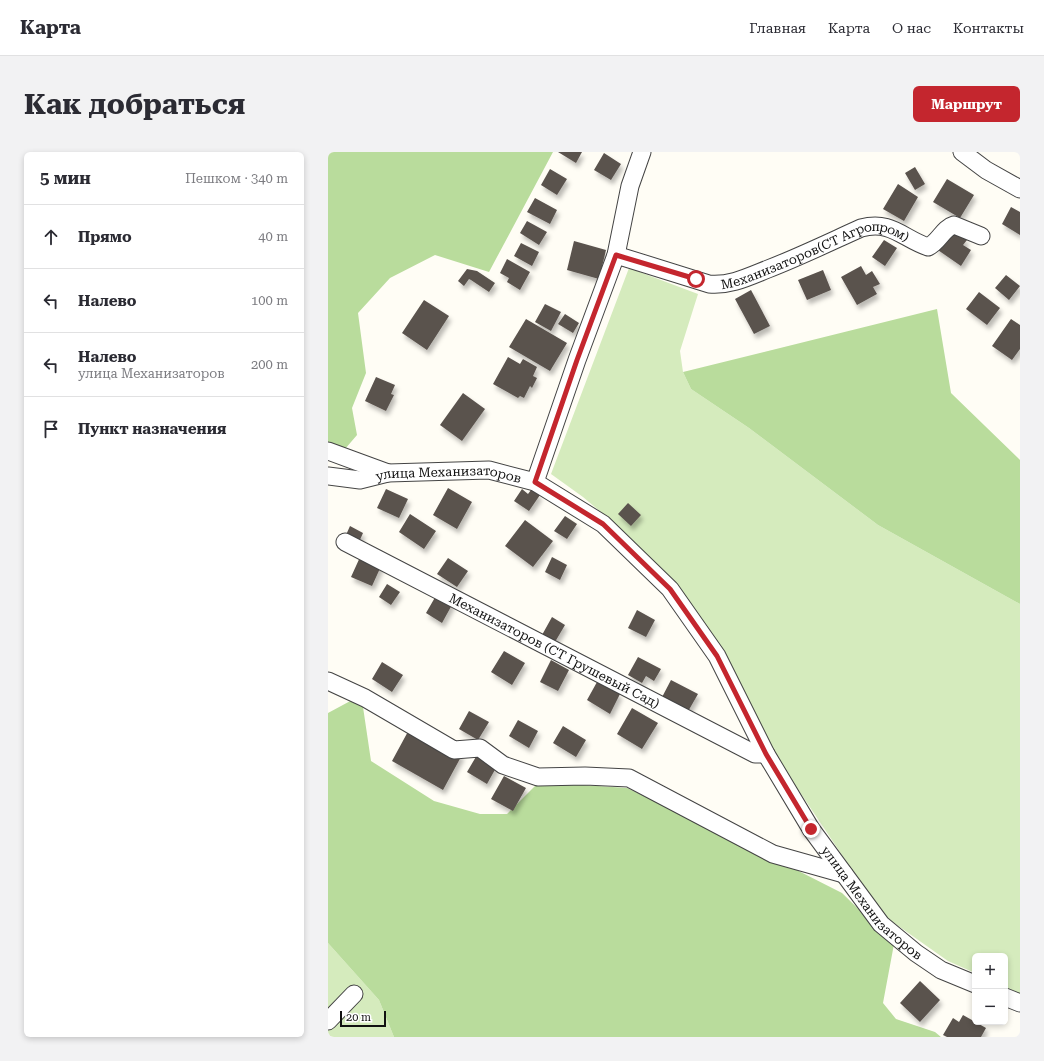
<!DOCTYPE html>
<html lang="ru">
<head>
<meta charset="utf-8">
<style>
  :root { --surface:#fff; --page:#f2f2f3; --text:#2b2b33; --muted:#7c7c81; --line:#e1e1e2; --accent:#c4262e }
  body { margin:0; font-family:"Roboto Serif",serif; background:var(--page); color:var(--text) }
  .controls { position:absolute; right:12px; bottom:12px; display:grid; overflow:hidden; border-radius:6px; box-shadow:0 2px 6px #0003 }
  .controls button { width:36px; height:36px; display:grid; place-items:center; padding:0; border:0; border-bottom:1px solid var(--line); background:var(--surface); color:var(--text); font:20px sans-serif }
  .scale { position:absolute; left:12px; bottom:10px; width:46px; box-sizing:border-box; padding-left:4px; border:2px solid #111; border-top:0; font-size:11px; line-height:14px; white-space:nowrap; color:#111; -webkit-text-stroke:3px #fff; paint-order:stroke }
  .stop { position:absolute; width:12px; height:12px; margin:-9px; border:3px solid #c4262e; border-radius:50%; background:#fff }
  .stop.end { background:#c4262e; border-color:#fff; box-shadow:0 1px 4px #0008 }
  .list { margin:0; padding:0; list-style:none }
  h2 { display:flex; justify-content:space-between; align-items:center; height:52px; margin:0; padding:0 16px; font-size:17px }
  h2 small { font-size:13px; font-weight:400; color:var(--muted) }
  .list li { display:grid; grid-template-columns:26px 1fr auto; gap:12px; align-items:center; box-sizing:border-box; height:64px; padding:0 16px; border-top:1px solid var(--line) }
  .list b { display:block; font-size:15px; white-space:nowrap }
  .list p { margin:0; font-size:13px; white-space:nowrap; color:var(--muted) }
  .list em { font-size:13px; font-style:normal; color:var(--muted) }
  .icon { flex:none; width:22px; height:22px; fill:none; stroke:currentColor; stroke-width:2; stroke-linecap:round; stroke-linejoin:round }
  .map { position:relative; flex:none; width:692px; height:885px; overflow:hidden; border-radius:6px }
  header { display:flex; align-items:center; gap:24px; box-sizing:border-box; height:56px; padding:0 20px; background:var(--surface); border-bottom:1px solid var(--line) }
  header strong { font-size:19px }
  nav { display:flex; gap:22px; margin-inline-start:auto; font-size:14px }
  .intro { display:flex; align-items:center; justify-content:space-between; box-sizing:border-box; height:96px; padding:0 24px }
  h1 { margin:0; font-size:28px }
  .button { padding:10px 18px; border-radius:6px; background:var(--accent); color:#fff; font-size:14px; font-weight:700 }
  main { display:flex; gap:24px; padding:0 24px }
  aside { flex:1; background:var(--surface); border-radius:6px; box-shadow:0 2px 6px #0003 }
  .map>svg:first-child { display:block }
  .green { fill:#d5ebbd }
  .forest { fill:#b9dc9c }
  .building { fill:#5a524d; filter:url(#shadow) }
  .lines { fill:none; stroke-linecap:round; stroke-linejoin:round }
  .minor-casing { stroke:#444; stroke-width:19 }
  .minor { stroke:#fff; stroke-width:17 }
  .route { stroke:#c4262e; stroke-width:5 }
  .labels { text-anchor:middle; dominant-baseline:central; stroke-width:4; stroke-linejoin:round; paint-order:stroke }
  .street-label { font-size:13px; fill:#111; stroke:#fff }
</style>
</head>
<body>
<header>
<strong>Карта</strong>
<nav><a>Главная</a><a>Карта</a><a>О нас</a><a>Контакты</a></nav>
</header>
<div class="intro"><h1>Как добраться</h1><a class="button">Маршрут</a></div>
<main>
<aside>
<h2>5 мин<small>Пешком · 340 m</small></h2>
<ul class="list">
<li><svg class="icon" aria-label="ahead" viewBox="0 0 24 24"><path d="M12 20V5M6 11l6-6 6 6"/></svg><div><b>Прямо</b></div><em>40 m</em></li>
<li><svg class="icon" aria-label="left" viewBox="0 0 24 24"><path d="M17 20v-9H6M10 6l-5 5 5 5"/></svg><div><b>Налево</b></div><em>100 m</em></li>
<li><svg class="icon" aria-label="left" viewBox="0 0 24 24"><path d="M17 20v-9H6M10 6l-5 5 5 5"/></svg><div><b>Налево</b><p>улица Механизаторов</p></div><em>200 m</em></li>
<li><svg class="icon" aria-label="arrive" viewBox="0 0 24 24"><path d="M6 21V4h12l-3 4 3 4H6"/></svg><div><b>Пункт назначения</b></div></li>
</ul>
</aside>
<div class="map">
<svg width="692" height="885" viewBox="0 0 692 885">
  <defs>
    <filter id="shadow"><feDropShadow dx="2.5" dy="4.5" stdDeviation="2" flood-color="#0004"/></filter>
  </defs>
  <rect width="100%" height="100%" fill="#fffdf5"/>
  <path class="green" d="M301,116L370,142L352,199L355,220L363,237L421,276L550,373L692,452V842L677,835V804H647V821L620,809L559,766L520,712L443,597L344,433L293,377L255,345L223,322Z
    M0,791L51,848L66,885H0Z"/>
  <path class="forest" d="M0,0H225L161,120L107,103L62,126L30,161L38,221L24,256L29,283L17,297L0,301Z
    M609,157L623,241L692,308V452L550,373L421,276L363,237L355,220Z
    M26,547L35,555L43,609L106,649L152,662H179L211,630L299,636L443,705L514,741L566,792L555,851L568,867L607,880L613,885H66L51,848L0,791V561Z"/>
  <path class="building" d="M230,0H254L248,11Z
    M276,1L293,12L283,28L266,18Z
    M587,15L597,32L587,38L577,21Z
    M222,17L239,27L229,43L213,33Z
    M619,27L646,43L632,66L605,50Z
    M570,32L590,45L576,69L555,57Z
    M207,46L229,58L222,72L199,60Z
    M683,55L692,60V83L674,72Z
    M199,69L219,80L211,93L192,81Z
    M620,76L639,88L635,93L643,98L633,114L607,96Z
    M556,88L569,96L557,114L544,105Z
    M246,89L278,98L271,127L239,118Z
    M193,91L211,100L204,114L186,104Z
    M179,107L202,120L192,138L179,130L181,126L172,121Z
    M533,114L538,123L544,119L552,132L545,135L549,142L529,153L513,125Z
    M139,117L149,119L167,131L161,140L143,128L141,127L136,134L130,129Z
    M495,118L503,138L479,148L470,128Z
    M678,123L692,134L681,148L667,136Z
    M423,138L442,174L426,182L407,147Z
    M651,140L672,156L659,173L638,157Z
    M96,148L121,164L99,198L74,181Z
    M217,152L233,160L223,179L207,170Z
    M237,162L251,171L245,181L230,172Z
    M198,167L239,191L222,219L181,195Z
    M683,167L692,173V197L684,208L664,194Z
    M180,205L192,212L195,207L209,215L205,224L209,226L204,236L202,234L196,246L192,244L190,246L165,232Z
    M48,225L67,233L63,242L66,243L58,259L37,249Z
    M135,241L157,257L134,289L112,273Z
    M120,336L144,350L129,377L105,363Z
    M58,337L80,347L71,366L49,356Z
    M194,337L200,342L203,338L212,343L201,359L186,349Z
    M300,351L313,363L303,374L290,362Z
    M82,362L108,379L96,397L71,380Z
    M237,364L249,372L239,387L226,379Z
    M197,368L225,389L205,415L177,394Z
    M22,374L35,381L31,390L18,383Z
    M33,403L54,412L44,434L23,425Z
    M224,405L239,413L232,428L217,420Z
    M120,406L140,419L129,435L109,422Z
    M59,432L72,440L63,453L51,445Z
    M109,442L125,451L114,471L98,461Z
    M309,458L327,468L318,485L300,476Z
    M224,465L237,473L227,490L214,483Z
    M176,499L197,511L184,533L163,520Z
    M310,505L333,517L326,529L318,524L314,531L300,523Z
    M223,508L241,518L230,539L212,530Z
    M54,510L75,523L64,540L44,527Z
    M343,528L370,542L358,563L332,549Z
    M269,530L292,542L282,562L259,548Z
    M304,556L330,571L314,597L289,582Z
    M141,559L161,570L150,588L131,577Z
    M190,568L210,579L201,596L181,584Z
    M83,574L134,603L115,638L64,609Z
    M235,574L258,588L248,605L225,591Z
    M149,603L169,614L159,632L139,620Z
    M176,624L198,636L185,659L163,647Z
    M592,829L612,848L592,870L572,851Z
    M635,863L658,876L653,885H619L615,883L625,866L631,870Z"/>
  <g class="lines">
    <g class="minor-casing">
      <g id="minor">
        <path d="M634,0L658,18L692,37"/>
        <path id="s1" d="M288,103L381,132C402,134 420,125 440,117C471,105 502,90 533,76C563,68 574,86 600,95C611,90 615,76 626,73L653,84"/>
        <path d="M0,299L60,321"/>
        <path id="s2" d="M0,324L32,328L60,321L161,318L207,330L275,372L342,437L389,504L438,602L483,677L553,772L588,801L613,818L647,832"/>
        <path d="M207,330L249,208L288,103L302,34L314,0"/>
        <path id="s3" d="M17,390L427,602H438"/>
        <path d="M0,529L37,546L126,598L152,596L175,613L210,625L257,624L301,626L445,702L516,722"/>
        <path d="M677,845L692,851"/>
        <path d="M0,869L26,842"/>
      </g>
    </g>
    <use href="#minor" class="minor"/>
  </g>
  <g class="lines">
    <path class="route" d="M368,127L288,103L249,208L207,330L275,372L342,437L389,504L438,602L483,677"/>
  </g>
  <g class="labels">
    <g class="street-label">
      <text stroke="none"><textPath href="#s1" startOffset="210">Механизаторов(СТ Агропром)</textPath></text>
      <text stroke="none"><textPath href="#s2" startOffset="122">улица Механизаторов</textPath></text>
      <text stroke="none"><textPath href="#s3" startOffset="236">Механизаторов (СТ Грушевый Сад)</textPath></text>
      <text stroke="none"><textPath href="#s2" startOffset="758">улица Механизаторов</textPath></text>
    </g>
  </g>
</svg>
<div class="controls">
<button>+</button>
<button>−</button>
</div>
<div class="scale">20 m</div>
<div class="stop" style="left:368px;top:127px"></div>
<div class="stop end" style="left:483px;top:677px"></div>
</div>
</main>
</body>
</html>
